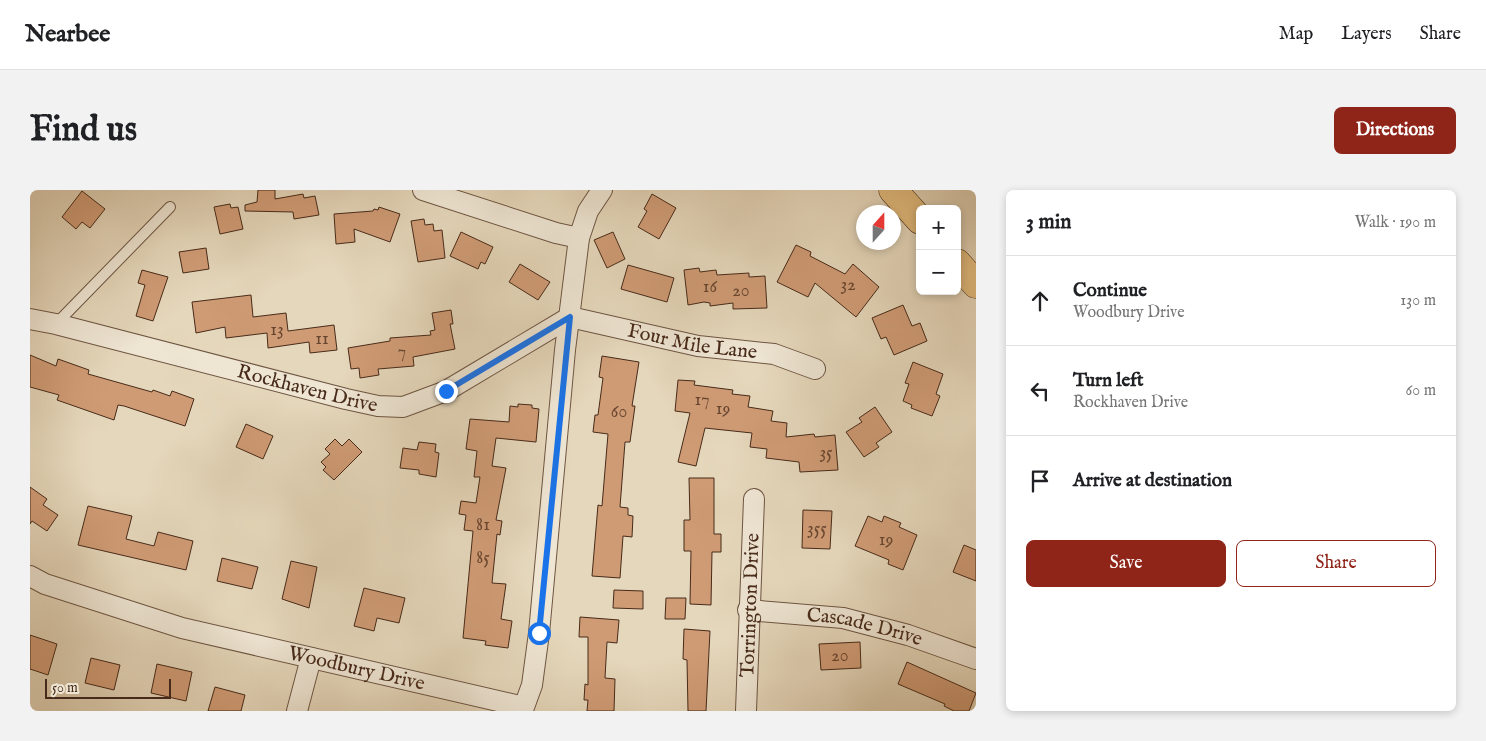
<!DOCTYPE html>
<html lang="en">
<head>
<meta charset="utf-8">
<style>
  :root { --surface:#fff; --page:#f2f2f2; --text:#202124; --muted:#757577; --line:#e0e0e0; --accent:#8f2418 }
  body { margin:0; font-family:"IM FELL English",serif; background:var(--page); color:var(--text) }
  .controls { position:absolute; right:15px; top:15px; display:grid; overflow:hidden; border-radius:8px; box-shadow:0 2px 8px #0003 }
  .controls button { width:45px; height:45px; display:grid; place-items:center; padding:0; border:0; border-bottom:1px solid var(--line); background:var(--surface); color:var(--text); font:25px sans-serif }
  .compass { position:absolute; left:826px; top:15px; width:45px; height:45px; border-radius:50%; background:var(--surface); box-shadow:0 2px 8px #0003; rotate:21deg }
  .scale { position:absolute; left:15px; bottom:12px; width:126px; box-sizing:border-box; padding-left:5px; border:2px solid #472a19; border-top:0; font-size:14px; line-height:18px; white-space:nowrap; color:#472a19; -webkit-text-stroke:4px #eee5d3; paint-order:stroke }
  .stop { position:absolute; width:15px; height:15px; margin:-11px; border:4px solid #1a73e8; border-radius:50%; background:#fff }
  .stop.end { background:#1a73e8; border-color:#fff; box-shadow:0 1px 5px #0008 }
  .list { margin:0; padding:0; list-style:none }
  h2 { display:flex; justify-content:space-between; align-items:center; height:65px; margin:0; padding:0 20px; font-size:21px }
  h2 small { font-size:16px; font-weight:400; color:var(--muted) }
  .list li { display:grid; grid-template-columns:32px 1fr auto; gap:15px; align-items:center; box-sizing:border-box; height:90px; padding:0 20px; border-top:1px solid var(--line) }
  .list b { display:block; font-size:19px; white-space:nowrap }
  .list p { margin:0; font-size:16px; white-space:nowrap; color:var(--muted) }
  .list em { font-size:16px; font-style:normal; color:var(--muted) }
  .actions { display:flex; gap:10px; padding:15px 20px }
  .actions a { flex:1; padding:11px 0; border:1px solid var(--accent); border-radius:8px; text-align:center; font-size:18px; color:var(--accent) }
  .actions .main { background:var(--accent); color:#fff }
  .icon { flex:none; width:28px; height:28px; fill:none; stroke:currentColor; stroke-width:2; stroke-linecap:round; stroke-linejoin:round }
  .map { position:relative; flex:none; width:946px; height:521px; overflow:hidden; border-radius:8px }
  header { display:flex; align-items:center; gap:30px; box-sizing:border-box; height:70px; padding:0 25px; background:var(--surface); border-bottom:1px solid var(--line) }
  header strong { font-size:24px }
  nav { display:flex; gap:28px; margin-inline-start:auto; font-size:18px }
  .intro { display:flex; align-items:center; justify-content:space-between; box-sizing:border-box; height:120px; padding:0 30px }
  h1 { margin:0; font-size:35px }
  .button { padding:12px 22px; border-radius:8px; background:var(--accent); color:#fff; font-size:18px; font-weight:700 }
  main { display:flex; gap:30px; padding:0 30px }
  aside { flex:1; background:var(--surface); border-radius:8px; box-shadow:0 2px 8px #0003 }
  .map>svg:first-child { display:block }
  .building { fill:#cf9b75; stroke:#472a19 }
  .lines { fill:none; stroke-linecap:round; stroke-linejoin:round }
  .lane-casing { stroke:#6e5542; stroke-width:12 }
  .street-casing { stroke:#6e5542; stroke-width:22 }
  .primary-casing { stroke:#472a19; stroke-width:29 }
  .lane { stroke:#eee5d3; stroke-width:10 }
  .street { stroke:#eee5d3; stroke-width:20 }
  .primary { stroke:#e2bc7e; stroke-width:28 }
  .route { stroke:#1a73e8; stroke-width:6 }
  .labels { text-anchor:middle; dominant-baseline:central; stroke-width:4; stroke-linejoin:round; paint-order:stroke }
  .number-label { font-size:18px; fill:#694630 }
  .street-label { font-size:20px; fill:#472a19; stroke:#eee5d3 }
</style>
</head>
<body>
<header>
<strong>Nearbee</strong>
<nav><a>Map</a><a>Layers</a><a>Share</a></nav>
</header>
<div class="intro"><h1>Find us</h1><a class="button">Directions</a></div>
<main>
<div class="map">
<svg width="946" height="521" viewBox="0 0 946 521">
  <rect width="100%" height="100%" fill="#e5d7bb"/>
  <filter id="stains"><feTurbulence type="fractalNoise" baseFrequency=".004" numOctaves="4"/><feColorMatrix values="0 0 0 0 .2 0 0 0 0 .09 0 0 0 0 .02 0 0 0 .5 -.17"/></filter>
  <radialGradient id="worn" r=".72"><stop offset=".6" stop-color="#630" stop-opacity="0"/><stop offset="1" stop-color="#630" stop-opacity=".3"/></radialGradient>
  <path class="building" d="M228,0H245V9L273,4L274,8L285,6L289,25L264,29L263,22L215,21V15L227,12Z
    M52,1L75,19L60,38L52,32L46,39L32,27Z
    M622,4L646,18L629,49L608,37L617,21L614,19Z
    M200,14L201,18L208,17L213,39L190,44L184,17Z
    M349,17L370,24L360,52L324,39L325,52L306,54L304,24L343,21L344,19L348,20Z
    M394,29L395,35L403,34L404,41L412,40L415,68L388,72L381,31Z
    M431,42L463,57L455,74L451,72L448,79L420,66Z
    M583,42L595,69L577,78L564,50Z
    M766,55L781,62L780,66L815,84L823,74L849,97L826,127L785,93L778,107L747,92Z
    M176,58L179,79L153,83L149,62Z
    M490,74L520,92L508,110L479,92Z
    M598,75L644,88L637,112L591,99Z
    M669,78L670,82L686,80L687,85L719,83V87L735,86L737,118L703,119V113L680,116V113L674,112L658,115L654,80Z
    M112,80L138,87L123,131L106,126L115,95L108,93Z
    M221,105L223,127L256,123L258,141L304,135L307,160L280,163L279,152L238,158L237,143L196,148L195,137L166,143L162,112Z
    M873,115L882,136L890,133L897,151L864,165L856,147L851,149L842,128Z
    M421,120L423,134H420L425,159L383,167L384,176L348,179L349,185L330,188L329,178L321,179L318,158L360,151V148L401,145L400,141L405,140L402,123Z
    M0,165L26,176L28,169L59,180L58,184L122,202L123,200L140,206L142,201L164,209L155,236L94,216L88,215L84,230L27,210L29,205L0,197Z
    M572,166L609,172L602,216H605L600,252H595L590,317L598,318V325L603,326L602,347L593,346L590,388L562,386L568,315L572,316L578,244L563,242L565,225H568L573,188L569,187Z
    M883,172L913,184L906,204L910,206L902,226L881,218L882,215L873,211L879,194L875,193Z
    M648,190L665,191L664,195L703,200L702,204L720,206L718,217L743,221L741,231L757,233L756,247L784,244L785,247L805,245L808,280L770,282L769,272L736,268L737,259L720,257L722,243L675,238L666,276L648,272L660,223L645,221Z
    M488,214L502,215V218L509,219L506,252L466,248L462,276L476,278L466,330L472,331L470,345L467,344L462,393L476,394L471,429L482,431L478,458L455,455L456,451L433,448L443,341L434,340L436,325L429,324L431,311L446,313L450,287H444L447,261L436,259L440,229L479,232L480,216L488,217Z
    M845,217L862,242L846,253L849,257L834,267L816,242L832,232L829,228Z
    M216,234L243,246L233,269L206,257Z
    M305,249L312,256L319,249L332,262L304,290L293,280L296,277L291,272L300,264L295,259Z
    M389,252L406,254L405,262L409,263L406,287L389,284V280L370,278L373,258L387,260Z
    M659,288H684V344H691V362H682L681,415L660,414L661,361H654V330H660Z
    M0,297L17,309L13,315L28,325L17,341L2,331L0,334Z
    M58,316L102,326L96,349L124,356L128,342L163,351L156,380L48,355Z
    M773,320L802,321L800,359L772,358Z
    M838,326L852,332L854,326L871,333L869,337L887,345L873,380L858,374L859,370L825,356Z
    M934,355L946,360V391L923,382Z
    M192,368L228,377L222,399L187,391Z
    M261,371L287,377L279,418L252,409Z
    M334,398L375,408L369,433L347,428L344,441L324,436Z
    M584,400L613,401V419L583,418Z
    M636,408H656L655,429H635Z
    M550,427L589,430L587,453L577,452L575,488L585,489L584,521H557L558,510H554L555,494L558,495V447H549Z
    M654,439L680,441L676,521H658L657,470L653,469Z
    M0,445L27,454L18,485L0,479Z
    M830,452L831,478L791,480L789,454Z
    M61,468L90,475L84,500L55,493Z
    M877,472L946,503L939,521H924L914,516L915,514L868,494Z
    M127,474L162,482L156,511L121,503Z
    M185,497L215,505L211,521H178Z"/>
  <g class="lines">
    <g class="lane-casing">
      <path id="lane" d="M26,134L140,17"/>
    </g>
    <g class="street-casing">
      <g id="street">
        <path d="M393,0L526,43L549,48"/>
        <path id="s1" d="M540,127L668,156L744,164L785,179"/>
        <path id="s2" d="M0,129L26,134L316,209L348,216L373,217L416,201L540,127"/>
        <path id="s3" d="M0,386L15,394L152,438L494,517L502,495L509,443L535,160L549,48L558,21L572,0"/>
        <path id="s4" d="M718,420L813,428L878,445L946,469"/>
        <path d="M267,521L281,468"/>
        <path id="s5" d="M716,521L724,309"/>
      </g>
    </g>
    <g class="primary-casing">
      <path id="primary" d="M863,0L890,30
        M927,73L946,94"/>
    </g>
    <use href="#lane" class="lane"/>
    <use href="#street" class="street"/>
    <use href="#primary" class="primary"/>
  </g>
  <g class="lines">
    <path class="route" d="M416,201L540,127L509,443"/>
  </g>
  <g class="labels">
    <g class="number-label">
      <text x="818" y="95">32</text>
      <text x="680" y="97">16</text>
      <text x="711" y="101">20</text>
      <text x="247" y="140">13</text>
      <text x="292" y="149">11</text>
      <text x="372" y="162">7</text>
      <text x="672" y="210">17</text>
      <text x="693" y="219">19</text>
      <text x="589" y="222">60</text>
      <text x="796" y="263">35</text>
      <text x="453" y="335">81</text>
      <text x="787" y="339">355</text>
      <text x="856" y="350">19</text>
      <text x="453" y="368">85</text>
      <text x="810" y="466">20</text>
    </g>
    <g class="street-label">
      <text stroke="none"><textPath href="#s1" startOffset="125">Four Mile Lane</textPath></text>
      <text stroke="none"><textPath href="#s2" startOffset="286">Rockhaven Drive</textPath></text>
      <text stroke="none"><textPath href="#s5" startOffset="106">Torrington Drive</textPath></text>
      <text stroke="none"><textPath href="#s4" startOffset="118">Cascade Drive</textPath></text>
      <text stroke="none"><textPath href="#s3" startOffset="340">Woodbury Drive</textPath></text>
    </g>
  </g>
  <rect width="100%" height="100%" filter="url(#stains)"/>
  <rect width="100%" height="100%" fill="url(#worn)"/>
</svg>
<div class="controls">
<button>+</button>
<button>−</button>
</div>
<svg class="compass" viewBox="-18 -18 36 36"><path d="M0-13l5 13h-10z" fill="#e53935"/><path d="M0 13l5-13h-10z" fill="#757577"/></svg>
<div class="scale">50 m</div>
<div class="stop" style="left:509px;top:443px"></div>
<div class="stop end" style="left:416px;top:201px"></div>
</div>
<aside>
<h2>3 min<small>Walk · 190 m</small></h2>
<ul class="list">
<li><svg class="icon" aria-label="ahead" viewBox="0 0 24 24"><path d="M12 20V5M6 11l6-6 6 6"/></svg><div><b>Continue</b><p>Woodbury Drive</p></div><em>130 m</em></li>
<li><svg class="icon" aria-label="left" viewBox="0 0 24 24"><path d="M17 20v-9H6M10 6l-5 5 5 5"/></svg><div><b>Turn left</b><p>Rockhaven Drive</p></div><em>60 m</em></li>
<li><svg class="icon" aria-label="arrive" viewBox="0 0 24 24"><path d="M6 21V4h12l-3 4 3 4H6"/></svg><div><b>Arrive at destination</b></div></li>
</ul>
<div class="actions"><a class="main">Save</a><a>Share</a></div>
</aside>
</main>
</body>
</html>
